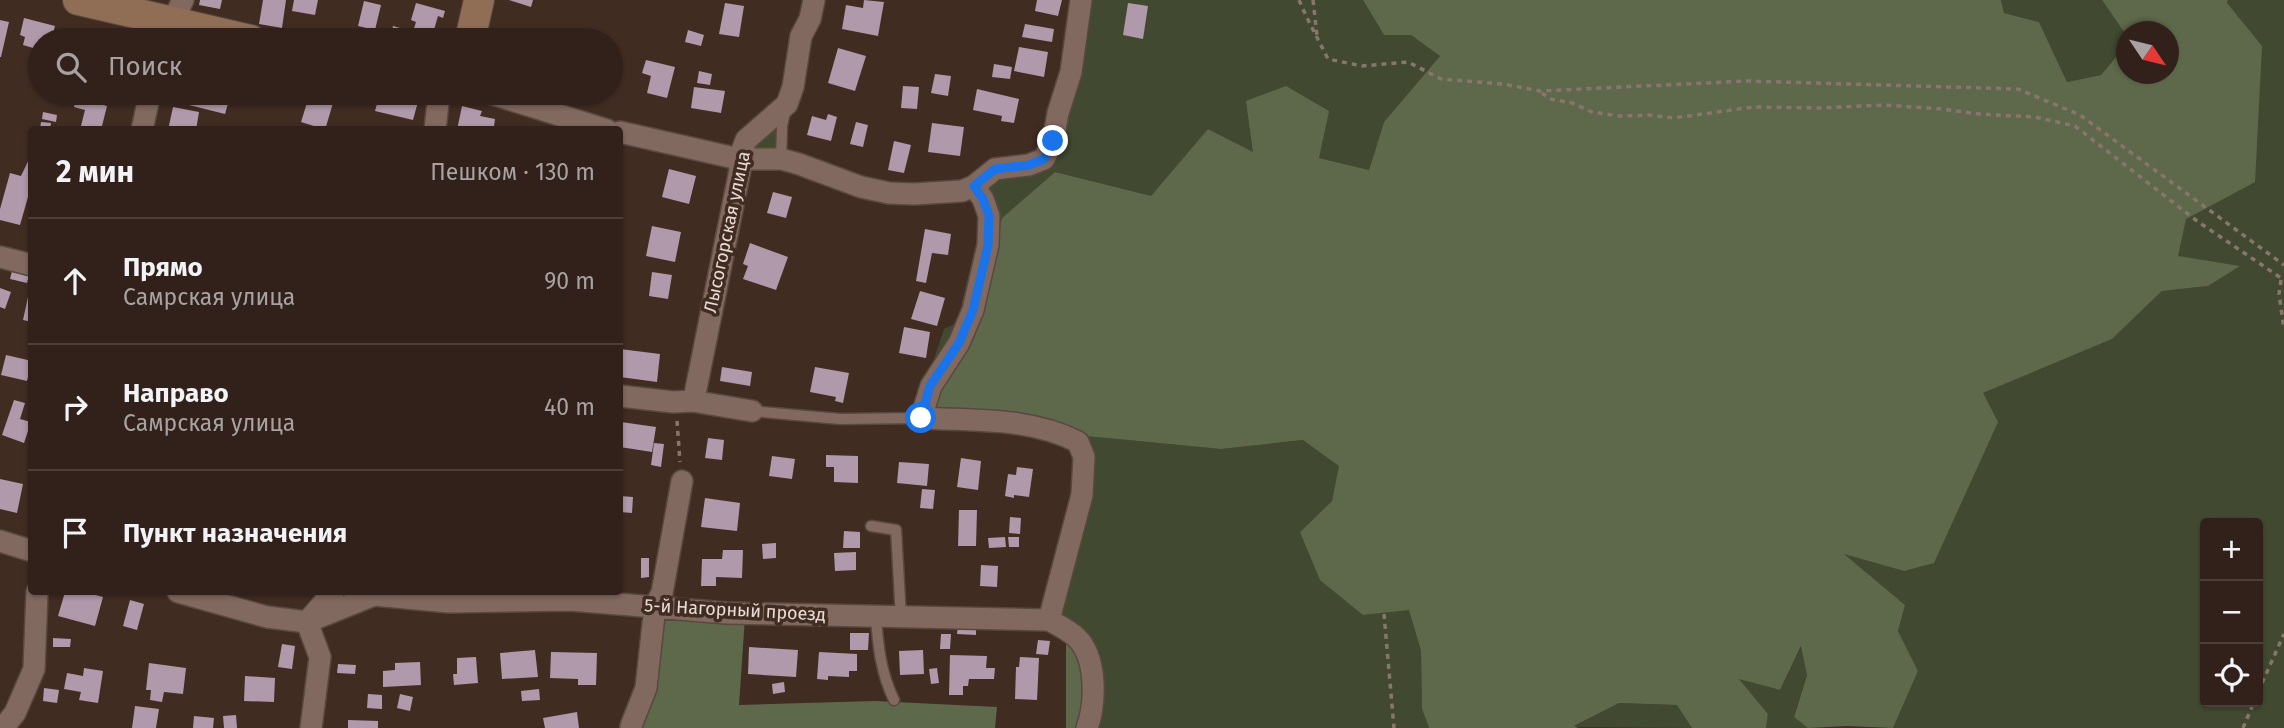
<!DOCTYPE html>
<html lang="ru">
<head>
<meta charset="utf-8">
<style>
  :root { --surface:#31211a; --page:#3d2e27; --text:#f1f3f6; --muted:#a8a3a2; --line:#4c3e39 }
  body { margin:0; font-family:"Fira Sans",sans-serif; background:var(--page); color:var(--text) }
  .controls { position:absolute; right:21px; bottom:21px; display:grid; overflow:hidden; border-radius:7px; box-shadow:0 2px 5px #0004 }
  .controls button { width:63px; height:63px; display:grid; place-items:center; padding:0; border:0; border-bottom:2px solid var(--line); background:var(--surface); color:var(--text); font:35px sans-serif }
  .compass { position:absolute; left:2116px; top:21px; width:63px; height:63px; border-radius:50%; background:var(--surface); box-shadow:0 2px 5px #0004; rotate:125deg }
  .stop { position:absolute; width:21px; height:21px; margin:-16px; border:5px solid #1a73e8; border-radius:50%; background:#fff }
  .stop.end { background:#1a73e8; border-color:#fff; box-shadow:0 2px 7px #0008 }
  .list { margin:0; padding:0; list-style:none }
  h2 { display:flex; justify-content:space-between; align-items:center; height:91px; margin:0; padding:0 28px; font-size:30px }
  h2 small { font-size:23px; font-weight:400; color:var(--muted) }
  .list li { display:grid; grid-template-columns:46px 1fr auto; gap:21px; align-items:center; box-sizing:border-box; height:126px; padding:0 28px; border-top:2px solid var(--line) }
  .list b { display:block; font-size:26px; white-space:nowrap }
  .list p { margin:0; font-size:23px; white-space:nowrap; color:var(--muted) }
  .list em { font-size:23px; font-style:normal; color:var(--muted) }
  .icon { flex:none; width:38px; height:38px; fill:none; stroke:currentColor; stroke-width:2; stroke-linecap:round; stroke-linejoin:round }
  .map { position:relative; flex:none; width:2284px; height:728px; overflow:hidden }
  .search { position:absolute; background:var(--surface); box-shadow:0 2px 5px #0004; left:28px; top:28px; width:595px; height:77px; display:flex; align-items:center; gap:18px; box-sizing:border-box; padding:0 24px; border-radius:38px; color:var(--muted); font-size:26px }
  .panel { position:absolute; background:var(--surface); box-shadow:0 2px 5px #0004; left:28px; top:126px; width:595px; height:469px; border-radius:7px }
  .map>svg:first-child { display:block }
  .green { fill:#414a31; fill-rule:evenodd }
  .forest { fill:#5e694b }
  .building { fill:#af99ab }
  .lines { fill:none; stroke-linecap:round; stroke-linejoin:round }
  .lane-casing { stroke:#594840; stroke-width:13 }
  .street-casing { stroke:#594840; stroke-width:24 }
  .secondary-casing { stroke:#594840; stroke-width:32 }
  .path { stroke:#88766d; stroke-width:3.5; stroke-dasharray:5 5; stroke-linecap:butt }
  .lane { stroke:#82695f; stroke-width:10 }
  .street { stroke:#82695f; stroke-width:21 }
  .secondary { stroke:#906d55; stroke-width:30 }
  .route { stroke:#1a73e8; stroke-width:9 }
  .labels { text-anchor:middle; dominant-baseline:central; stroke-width:7; stroke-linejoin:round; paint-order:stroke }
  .street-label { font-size:18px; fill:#e9dbd5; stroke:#412c22 }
</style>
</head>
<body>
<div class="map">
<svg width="2284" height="728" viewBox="0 0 2284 728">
  <rect width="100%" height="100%" fill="#412c22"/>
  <path class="green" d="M1085,0H1363L1384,35H1411L1440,56L1384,122L1369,170L1319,158L1253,152L1208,129L1151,197L1055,172L1002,218L969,348L939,391L1012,419L1073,428L1087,436L1221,449L1303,440L1340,466L1332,501L1300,532L1363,615L1409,609L1421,651L1422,709L1429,728H1094L1057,614L1078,459L1074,447L1015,427L907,426L930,371L944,329L957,323L983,215V183L1046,160Z
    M2001,0H2102L2126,35V45L2101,75L2067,82L2039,22L2004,13Z
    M2228,0H2284V728H1893L1918,671L1898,631L1905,605L1842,553L1904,571L1983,393L2112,339L2162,291L2208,286L2239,266L2177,257ZM2205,523H2258V702H2205Z
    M779,119L777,146L774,152H753L750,143Z
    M1802,645L1807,674L1794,716L1808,728H1766L1768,714L1738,678L1780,690Z
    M1618,703L1678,705L1692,728L1573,727Z"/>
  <path class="forest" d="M1363,0H2001L2004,13L2039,22L2067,82L2101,75L2126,45V74H2168V32H2126V35L2102,0H2228L2227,3L2262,46L2255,182L2186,219L2178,256L2240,266L2208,286L2162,291L2112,339L1983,393L1998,422L1934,563L1904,571L1844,554L1905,605L1898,631L1918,671L1893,728L1847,726L1808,728L1794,717L1807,675L1801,646L1780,690L1739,679L1768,714L1766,728H1692L1677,705L1619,703L1574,726L1578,728H1429L1422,709L1421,651L1409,610L1363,615L1320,580L1300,532L1332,501L1339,466L1303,440L1221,449L1086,436L1073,428L936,410L938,391L969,348L1002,218L1055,172L1151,196L1208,129L1253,152L1246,101L1286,86L1329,111L1319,158L1369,170L1384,122L1440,56L1411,35H1384Z
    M647,614L745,617L739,705L875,701L997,707L995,728H619L631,714L650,622Z
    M1066,635L1088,676L1081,728H1066Z"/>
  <path class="building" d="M200,0H222L220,9L199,5Z
    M263,0H286L282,28L259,24Z
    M294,0H318L315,15L292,11Z
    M509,0H533L531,7Z
    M864,0L884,2L878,36L842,29L846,5L863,8Z
    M1037,0H1062L1058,16L1035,11Z
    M364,1L381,5L375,30L358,26Z
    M416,3L445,11L443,18L438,16L431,40L411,38L416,22L411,20Z
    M725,3L744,6L739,37L719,34Z
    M1128,3L1148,6L1143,39L1123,35Z
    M24,18L55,26L51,40H40V50L23,45L25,37L20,35Z
    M0,20L9,22L1,57H0Z
    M1025,24L1054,29L1052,42L1022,37Z
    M393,26L407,30L405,40H390Z
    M582,29L599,34L597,40L579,38Z
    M688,30L704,35L701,46L685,42Z
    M98,33L122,39V40H96Z
    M1019,47L1048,52L1044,77L1014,71Z
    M838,48L866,56L855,91L828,83Z
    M646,60L675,67L667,98L647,93L651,76L642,73Z
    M994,64L1012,67L1010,79L992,77Z
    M699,71L712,74L710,85L697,83Z
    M935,74L951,76L948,96L931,93Z
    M903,86L919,87L917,109L901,108Z
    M694,87L725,91L721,113L691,108Z
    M977,89L1019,99L1014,123L1001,121L1002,116L973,110Z
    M83,93H109L106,102L82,97Z
    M193,93H231L225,114L189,105Z
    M270,93H291L290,105L269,102Z
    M310,93L345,94L342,105L333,103L325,130H317V127L301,122Z
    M380,93H398L419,98L413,120L375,111Z
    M76,98L107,106L101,130H80L85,110L74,107Z
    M462,106L482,111L480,116L495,119L494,126L505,130H457Z
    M173,107L199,112L196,130H168Z
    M43,112L57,115L56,122L42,119Z
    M828,114L837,117L831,141L807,135L812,116L826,120Z
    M41,122L51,123L50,130L40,129Z
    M856,122L868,125L863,147L850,144Z
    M932,123L964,127L960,156L928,152Z
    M894,141L911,145L904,173L888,170Z
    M32,153V183L20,225L0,220V209L10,173L21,176Z
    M669,169L696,176L689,204L662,197Z
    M773,192L792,197L786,218L767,213Z
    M652,226L681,232L675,262L646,256Z
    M925,229L951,234L948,255L932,253L926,283L916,281Z
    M750,243L788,257L776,290L743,279L748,266L743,264Z
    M12,271L29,275L27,283L10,279Z
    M652,272L672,275L668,299L649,296Z
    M0,288L11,292L5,309L0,307Z
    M920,291L945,298L937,326L911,319Z
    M28,297L32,298V322L23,320Z
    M904,327L930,332L926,358L899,353Z
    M620,349L660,354L657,382L620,377Z
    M6,355L32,361L27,381L1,375Z
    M722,367L752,372L750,386L720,381Z
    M815,367L849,373L843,403L835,401L836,397L810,392Z
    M14,400L25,403L20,419L31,422L24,443L2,435Z
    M621,422L656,427L652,452L620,447Z
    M708,438L724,440L722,460L705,458Z
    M654,443L664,444L661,467L651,465Z
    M826,455L858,456V483L834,482V467H826Z
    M772,456L795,459L792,479L769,476Z
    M961,458L981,461L978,490L957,487Z
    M899,462L929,464L927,486L897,483Z
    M1017,467L1033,469L1029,497L1014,495V498L1005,496L1008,474L1016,475Z
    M0,479L23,484L17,513L0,509Z
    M922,489L935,490L933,509L920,508Z
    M620,496L633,497L632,513L620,512Z
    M705,498L740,503L737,531L701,527Z
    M959,510H977L976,546H958Z
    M1010,517L1021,518L1020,534L1009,533Z
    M844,531L860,532V548H843Z
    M1005,537L1006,547L989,548L988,538Z
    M1008,537H1019V547H1009Z
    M776,543V558L763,559L762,544Z
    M723,550H743L742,578L716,577V586H701L702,559H722Z
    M856,552V570L835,571L834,553Z
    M641,558H649V577L641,578Z
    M981,565L998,566L997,587L980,586Z
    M65,592H85L103,597L95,626L58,616Z
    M130,600L144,604L137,630L123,626Z
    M958,624L976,625V635L957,634Z
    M850,633H869L868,650H850Z
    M941,634H951L950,649H940Z
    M53,638L71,639L70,647H53Z
    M1038,640L1050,641L1048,655L1036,654Z
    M282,644L295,646L292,669L278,667Z
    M749,647L798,650L796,677L748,674Z
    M535,650L538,677L502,679L500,653Z
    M923,650L924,674L900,675L899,651Z
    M551,652L597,653L596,685H578V679L550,678Z
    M819,652L857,654V671H849V677L828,676V680L817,679Z
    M950,655L987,656L986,668H995L994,679H969L968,686H963V695H949Z
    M476,657L478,683L454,685L453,674H457V658Z
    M1020,657L1039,658L1037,700L1015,699L1016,667H1019Z
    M420,662L421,685L383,687V671L395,670V663Z
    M149,663L186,668L183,694L164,692L162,702L150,700L151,690H146Z
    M338,664L356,665L355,674L337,673Z
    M84,668L103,671L98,703L79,700L81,692L64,689L67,673L83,676Z
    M937,668L939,683L931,684L929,669Z
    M245,676L275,678L274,702L244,701Z
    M784,682L785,692L773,694L772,684Z
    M44,688L59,690L57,703L43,701Z
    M539,689L540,700L522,701L521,691Z
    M368,694L382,695V709L367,708Z
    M400,694L413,697L410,711L397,708Z
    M135,706L159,709L156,728H132Z
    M577,712L579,728H545L543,718Z
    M236,715L237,728H224L223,716Z
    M194,716L214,718L213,728H193Z
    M348,720L378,721V728H348Z"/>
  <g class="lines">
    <g class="lane-casing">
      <path id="lane" d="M781,159L782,126L786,107
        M752,411L840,419L921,418
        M871,526L896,530L901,618
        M876,617C878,647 881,673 894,700"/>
    </g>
    <g class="street-casing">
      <path id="street" d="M163,40L183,0
        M489,93L607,130
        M142,130L150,93
        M435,130L439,93
        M620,132L739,159H781L799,164L861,187L889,193L914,194L962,191L974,186L995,169L1029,165L1044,159L1053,141L1058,113L1071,72L1081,0
        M974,186L983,199L989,216L988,245L973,310L959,343L931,386L921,418C974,421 1030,417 1078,442L1084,457L1082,495L1049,620
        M0,257L32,265
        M620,396L673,402L692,401L752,411
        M692,401L695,394L740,170L739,159L746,140L787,104L793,87L801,36L810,19L814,0
        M0,541L32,551
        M178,592L267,617L307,622L374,595L449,602L570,600L726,613L1049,620C1058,625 1070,631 1077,638C1097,658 1096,703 1087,728
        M631,726L646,688L655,606L662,593L682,481
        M3,728L15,713L34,669L37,592
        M311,728L320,657L307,622L333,592"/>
    </g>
    <g class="secondary-casing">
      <path id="secondary" d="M78,0L251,40
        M470,40L479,0"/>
    </g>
    <path class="path" d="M1299,0C1308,21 1318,39 1328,59L1362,66L1408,62L1441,79L1503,84L1540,91L1747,81L2018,89L2080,115L2284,265
      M1313,0L1317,36
      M1542,93L1550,99L1572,103L1592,112L1620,116L1648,115L1674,118L1753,107L1823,108L1884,105L1942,109L1979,114L2035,117L2075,126L2197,221L2284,280
      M2281,280L2279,294L2284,329
      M677,421L680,462
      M1384,614L1394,728
      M2258,692L2284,634
      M2243,728L2254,702"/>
    <use href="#lane" class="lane"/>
    <use href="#street" class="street"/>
    <use href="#secondary" class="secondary"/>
  </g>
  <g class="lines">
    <path class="route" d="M921,418L930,386L959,343L973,310L988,246L989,216L983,199L974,186L995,169L1029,165L1044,159L1053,141"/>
  </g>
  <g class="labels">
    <g class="street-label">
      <text transform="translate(727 232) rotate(-78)">Лысогорская улица</text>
      <text transform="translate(735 610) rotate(3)">5-й Нагорный проезд</text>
    </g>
  </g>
</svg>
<div class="controls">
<button>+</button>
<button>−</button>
<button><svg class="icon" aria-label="locate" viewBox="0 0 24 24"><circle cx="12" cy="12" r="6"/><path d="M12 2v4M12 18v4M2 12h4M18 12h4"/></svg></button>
</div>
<svg class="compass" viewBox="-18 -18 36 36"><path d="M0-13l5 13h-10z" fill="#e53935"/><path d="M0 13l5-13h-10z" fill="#a8a3a2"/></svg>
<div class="stop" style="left:921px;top:418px"></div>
<div class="stop end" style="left:1053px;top:141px"></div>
<div class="search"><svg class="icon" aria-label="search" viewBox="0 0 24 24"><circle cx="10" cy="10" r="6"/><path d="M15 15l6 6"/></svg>Поиск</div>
<section class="panel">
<h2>2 мин<small>Пешком · 130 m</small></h2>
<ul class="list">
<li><svg class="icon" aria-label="ahead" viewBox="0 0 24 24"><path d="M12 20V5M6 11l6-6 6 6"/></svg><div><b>Прямо</b><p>Самрская улица</p></div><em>90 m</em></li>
<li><svg class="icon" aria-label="right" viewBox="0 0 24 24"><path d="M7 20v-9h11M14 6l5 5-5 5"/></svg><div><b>Направо</b><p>Самрская улица</p></div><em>40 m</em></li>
<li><svg class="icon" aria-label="arrive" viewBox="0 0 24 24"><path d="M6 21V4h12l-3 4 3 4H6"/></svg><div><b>Пункт назначения</b></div></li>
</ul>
</section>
</div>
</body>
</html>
